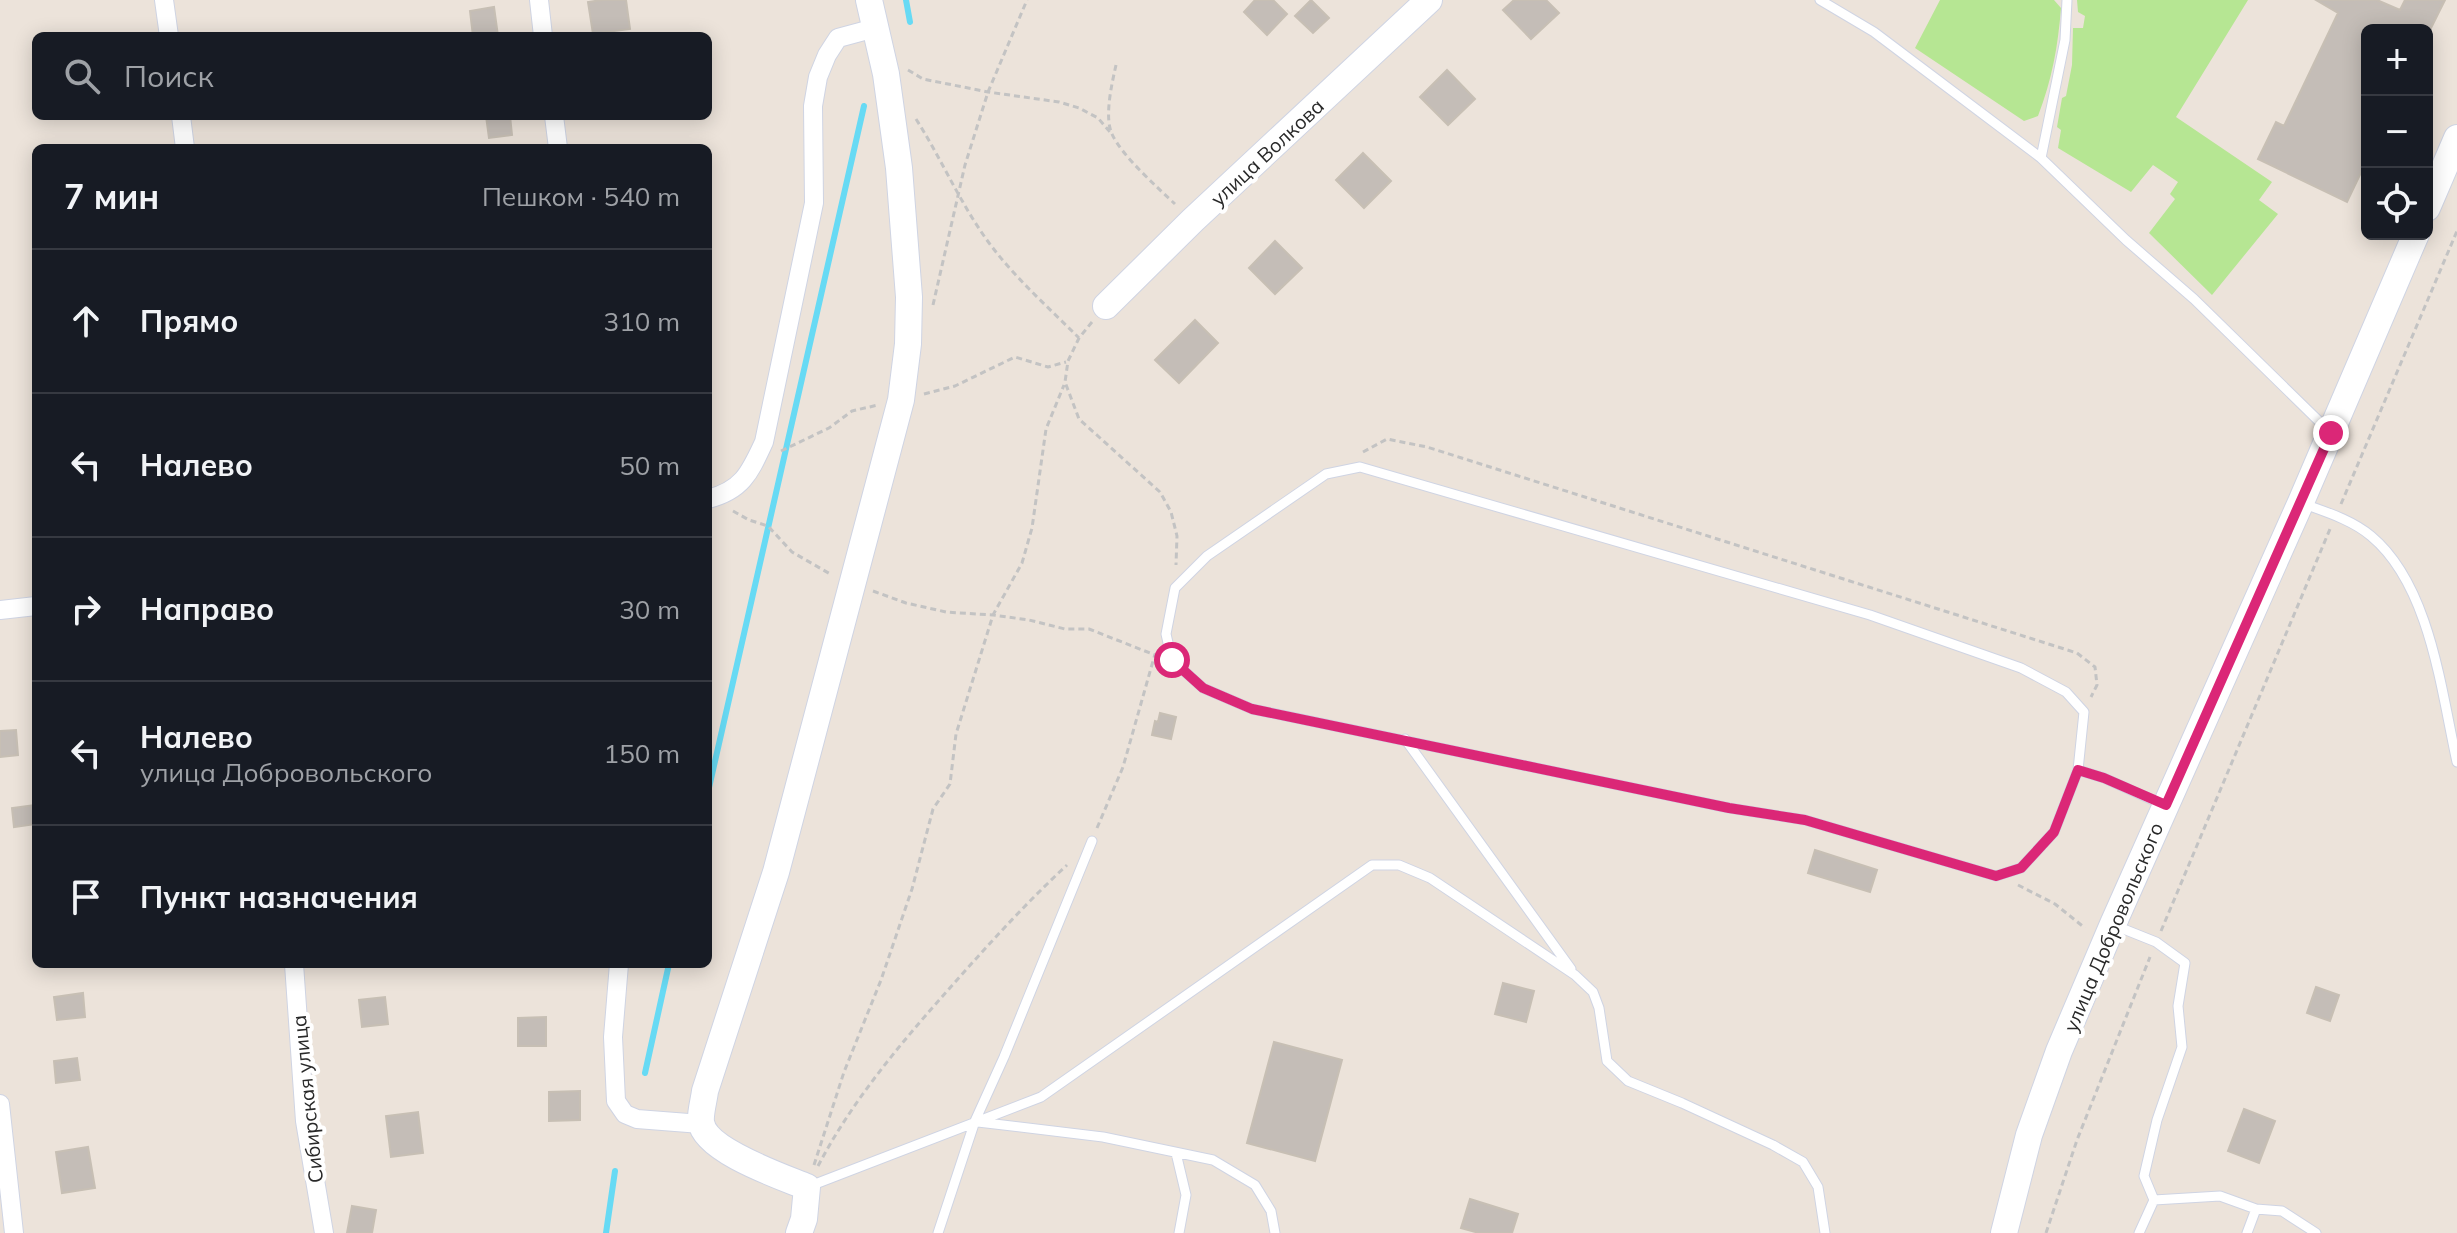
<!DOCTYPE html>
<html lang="ru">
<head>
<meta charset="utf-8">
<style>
  :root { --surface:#171b24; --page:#20242c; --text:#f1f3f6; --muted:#9ea1a6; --line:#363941 }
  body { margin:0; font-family:Mulish,sans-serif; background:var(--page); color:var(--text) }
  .controls { position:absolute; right:24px; top:24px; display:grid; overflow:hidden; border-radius:12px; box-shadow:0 4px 20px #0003 }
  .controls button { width:72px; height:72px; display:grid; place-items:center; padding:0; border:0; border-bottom:2px solid var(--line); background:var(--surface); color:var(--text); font:40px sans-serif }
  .stop { position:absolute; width:24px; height:24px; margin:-18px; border:6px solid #db2777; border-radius:50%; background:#fff }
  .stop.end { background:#db2777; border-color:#fff; box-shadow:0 2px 8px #0008 }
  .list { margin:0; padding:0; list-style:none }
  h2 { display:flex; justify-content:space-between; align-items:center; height:104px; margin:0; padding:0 32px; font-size:34px }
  h2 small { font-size:26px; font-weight:400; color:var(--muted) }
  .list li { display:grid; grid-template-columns:52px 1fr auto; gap:24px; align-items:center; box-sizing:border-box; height:144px; padding:0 32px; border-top:2px solid var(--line) }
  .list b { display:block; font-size:30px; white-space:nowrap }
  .list p { margin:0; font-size:26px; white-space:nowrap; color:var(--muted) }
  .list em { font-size:26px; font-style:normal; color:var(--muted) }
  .icon { flex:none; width:44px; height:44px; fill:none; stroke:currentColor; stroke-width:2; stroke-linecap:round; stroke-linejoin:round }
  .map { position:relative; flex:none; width:2457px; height:1233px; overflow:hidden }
  .search { position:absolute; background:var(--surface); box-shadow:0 4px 20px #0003; left:32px; top:32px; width:680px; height:88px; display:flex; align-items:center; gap:20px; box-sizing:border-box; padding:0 28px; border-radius:12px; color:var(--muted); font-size:30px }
  .panel { position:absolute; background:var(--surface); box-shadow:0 4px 20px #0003; left:32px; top:144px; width:680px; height:824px; border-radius:12px }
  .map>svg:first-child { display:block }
  .green { fill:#b6e693 }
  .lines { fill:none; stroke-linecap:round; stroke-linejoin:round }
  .stream { stroke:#67daf4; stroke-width:6 }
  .building { fill:#c4bdb7; stroke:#c7bfb4; stroke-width:2 }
  .lane-casing { stroke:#cfd4e3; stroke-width:11 }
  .street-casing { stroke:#cfd4e3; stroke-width:20 }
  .secondary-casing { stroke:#cfd4e3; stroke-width:28 }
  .path { stroke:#c3c3c3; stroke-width:3; stroke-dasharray:6 4; stroke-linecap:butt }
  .lane { stroke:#fff; stroke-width:9 }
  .street { stroke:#fff; stroke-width:18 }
  .secondary { stroke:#fff; stroke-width:26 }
  .route { stroke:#db2777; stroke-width:10 }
  .labels { text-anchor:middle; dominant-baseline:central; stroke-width:8; stroke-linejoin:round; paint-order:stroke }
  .street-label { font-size:20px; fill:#292929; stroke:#fff }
</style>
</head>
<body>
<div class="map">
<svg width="2457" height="1233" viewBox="0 0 2457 1233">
  <rect width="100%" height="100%" fill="#ece3da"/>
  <path class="green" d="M1940,0H2054L2061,8C2058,46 2052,80 2038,116L2024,121L1915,48Z
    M2077,0H2248L2176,117L2272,182L2259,200L2278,214L2212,295L2149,233L2175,199L2170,194L2178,182L2153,165L2131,192L2058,148L2061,130L2057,127L2062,98L2066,96L2072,65L2073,28H2083L2085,16L2078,12Z"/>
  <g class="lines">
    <path class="stream" d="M906,0L910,22
      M708,792L864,106
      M645,1073L669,964
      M606,1233L615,1171"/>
  </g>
  <path class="building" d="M602,0H626L630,29L593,34L588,2Z
    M1255,0H1273L1287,14L1267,35L1244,12Z
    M1311,0L1329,18L1313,33L1295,16Z
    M1514,0H1546L1559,13L1531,39L1503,10Z
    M2316,0H2377L2400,10L2405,0H2445L2430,30H2367V160L2347,202L2258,159L2276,122L2284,126L2338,13Z
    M494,7L498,36H473L470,11Z
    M1447,70L1475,99L1448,125L1420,97Z
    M486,116H510L512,135L489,138Z
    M1363,153L1391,181L1364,208L1336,180Z
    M1275,241L1302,268L1275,294L1249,268Z
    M1195,320L1218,343L1179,383L1155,360Z
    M1160,713L1176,717L1171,739L1152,735L1155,721L1158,722Z
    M16,730L18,755L0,757V731Z
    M36,805V824L14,827L12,808Z
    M1815,850L1877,870L1870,892L1808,873Z
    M1503,983L1534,991L1526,1022L1495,1014Z
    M2316,987L2339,995L2330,1021L2307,1013Z
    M83,993L85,1017L57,1020L54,997Z
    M385,997L388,1024L362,1027L359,1000Z
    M546,1017V1046H518V1018Z
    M1274,1042L1342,1060L1315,1161L1247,1143Z
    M77,1058L80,1080L56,1083L54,1061Z
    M580,1091V1120L549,1121V1092Z
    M2244,1109L2275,1121L2259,1163L2228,1151Z
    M418,1112L423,1153L391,1157L386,1116Z
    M88,1147L95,1188L62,1193L56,1152Z
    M1470,1199L1518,1214L1512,1233H1479L1461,1228Z
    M352,1206L376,1210L372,1233H347Z"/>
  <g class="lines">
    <g class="lane-casing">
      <path id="lane" d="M1820,0L1874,32L2041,158
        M2067,0L2065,40L2041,158L2126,240L2194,299L2329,431
        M1360,467L1870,615L2021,668L2066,692L2084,712L2078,770L2054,832L2021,868L1996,876L1805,820L1729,808L1252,709L1203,688L1172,660L1166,634L1175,588L1207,556L1326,474Z
        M2304,504C2326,512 2352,520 2371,536C2430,585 2441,690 2457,762
        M1405,739L1571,969
        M2078,770L2104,778L2164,805
        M2116,926L2156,942L2185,963L2178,1006L2182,1047L2157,1120L2144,1176L2154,1200L2139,1233
        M978,1122L1103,1137L1213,1160L1255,1185L1271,1211L1275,1233
        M1176,1153L1186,1195L1179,1233
        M810,1186L1041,1097L1372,865H1399L1430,878L1575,975L1593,992L1599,1008L1607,1061L1628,1081L1682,1103L1773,1145L1803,1162L1818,1187L1825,1233
        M2154,1200L2220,1196L2256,1209L2282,1211L2316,1233
        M938,1233L975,1121L1004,1057L1092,841
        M2247,1233L2256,1209"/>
    </g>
    <g class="street-casing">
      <path id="street" d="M164,0L169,36
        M539,0L543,36
        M181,116L185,148
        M554,116L558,148
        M708,499C743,490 750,472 764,442L814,203L813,106L818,77L827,55L838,38L875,28
        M0,610L36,606
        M294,964L305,1121L324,1233
        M619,964L613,1037L616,1101L625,1114L637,1119L701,1124
        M0,1104L14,1233"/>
    </g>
    <g class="secondary-casing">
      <path id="secondary" d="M2427,208L2457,138
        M1106,306L1193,220L1429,0
        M799,1233L804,1219L807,1187C783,1177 705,1151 701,1122C700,1113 704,1100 705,1091L776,872L901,400L908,344L909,297L899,168L886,74L869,0
        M2004,1233L2029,1135L2059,1051L2113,924L2301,502L2416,234"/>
    </g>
    <path class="path" d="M1116,65C1112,83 1104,117 1112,134C1121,155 1158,188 1175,204
      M908,70L923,79L988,92L1059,102L1079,108L1098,118L1110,132
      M916,119C939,155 956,194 980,230C1007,271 1045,304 1079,338
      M933,305L965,165L988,92L1027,0
      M1092,322L1079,338L1068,361L1065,382L1079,419L1160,492L1171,512L1177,536L1176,565
      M924,394L955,386L1015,357L1048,367L1066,362
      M781,451L829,428L852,411L878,405
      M1363,452L1387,439L1427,447L2077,653L2095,667L2097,685L2091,697
      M2341,504L2457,231
      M733,511L749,520L768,526L792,552L832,575
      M873,591L906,603L946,612L993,615L1029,620L1065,629H1089L1155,655
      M1097,828L1123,767L1155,654
      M2018,885L2055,904L2085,928
      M2161,931L2330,529
      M814,1165L844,1072L881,980L912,889L933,809L950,784L956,734L993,615L1022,563L1032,528L1046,429L1064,385
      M818,1166C852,1101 900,1044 949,989C987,946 1025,904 1067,865
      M2046,1233L2077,1140L2150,957"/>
    <use href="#lane" class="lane"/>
    <use href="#street" class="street"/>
    <use href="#secondary" class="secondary"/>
  </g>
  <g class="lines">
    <path class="route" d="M1172,660L1203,688L1252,709L1729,808L1805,820L1996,876L2021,868L2054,832L2078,770L2104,778L2166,805L2331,433"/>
  </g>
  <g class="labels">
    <g class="street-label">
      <text transform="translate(1267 152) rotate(-43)">улица Волкова</text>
      <text transform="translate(2113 927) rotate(-67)">улица Добровольского</text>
      <text transform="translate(307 1099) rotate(-96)">Сибирская улица</text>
    </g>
  </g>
</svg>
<div class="controls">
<button>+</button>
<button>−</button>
<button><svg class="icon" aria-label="locate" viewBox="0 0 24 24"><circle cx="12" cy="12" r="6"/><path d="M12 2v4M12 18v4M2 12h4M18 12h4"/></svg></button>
</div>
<div class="stop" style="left:1172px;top:660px"></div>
<div class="stop end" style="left:2331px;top:433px"></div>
<div class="search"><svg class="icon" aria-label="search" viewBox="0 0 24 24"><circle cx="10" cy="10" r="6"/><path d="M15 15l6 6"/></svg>Поиск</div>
<section class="panel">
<h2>7 мин<small>Пешком · 540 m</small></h2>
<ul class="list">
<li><svg class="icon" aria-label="ahead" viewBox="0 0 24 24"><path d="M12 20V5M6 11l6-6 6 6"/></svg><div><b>Прямо</b></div><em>310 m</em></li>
<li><svg class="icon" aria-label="left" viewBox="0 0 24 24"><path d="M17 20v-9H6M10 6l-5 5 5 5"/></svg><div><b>Налево</b></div><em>50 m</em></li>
<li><svg class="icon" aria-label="right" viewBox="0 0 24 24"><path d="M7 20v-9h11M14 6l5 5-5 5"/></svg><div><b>Направо</b></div><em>30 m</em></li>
<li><svg class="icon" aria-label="left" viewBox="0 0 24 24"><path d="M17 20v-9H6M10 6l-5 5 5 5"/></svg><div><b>Налево</b><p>улица Добровольского</p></div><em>150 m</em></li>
<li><svg class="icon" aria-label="arrive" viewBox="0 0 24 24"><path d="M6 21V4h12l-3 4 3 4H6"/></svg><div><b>Пункт назначения</b></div></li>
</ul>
</section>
</div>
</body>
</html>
